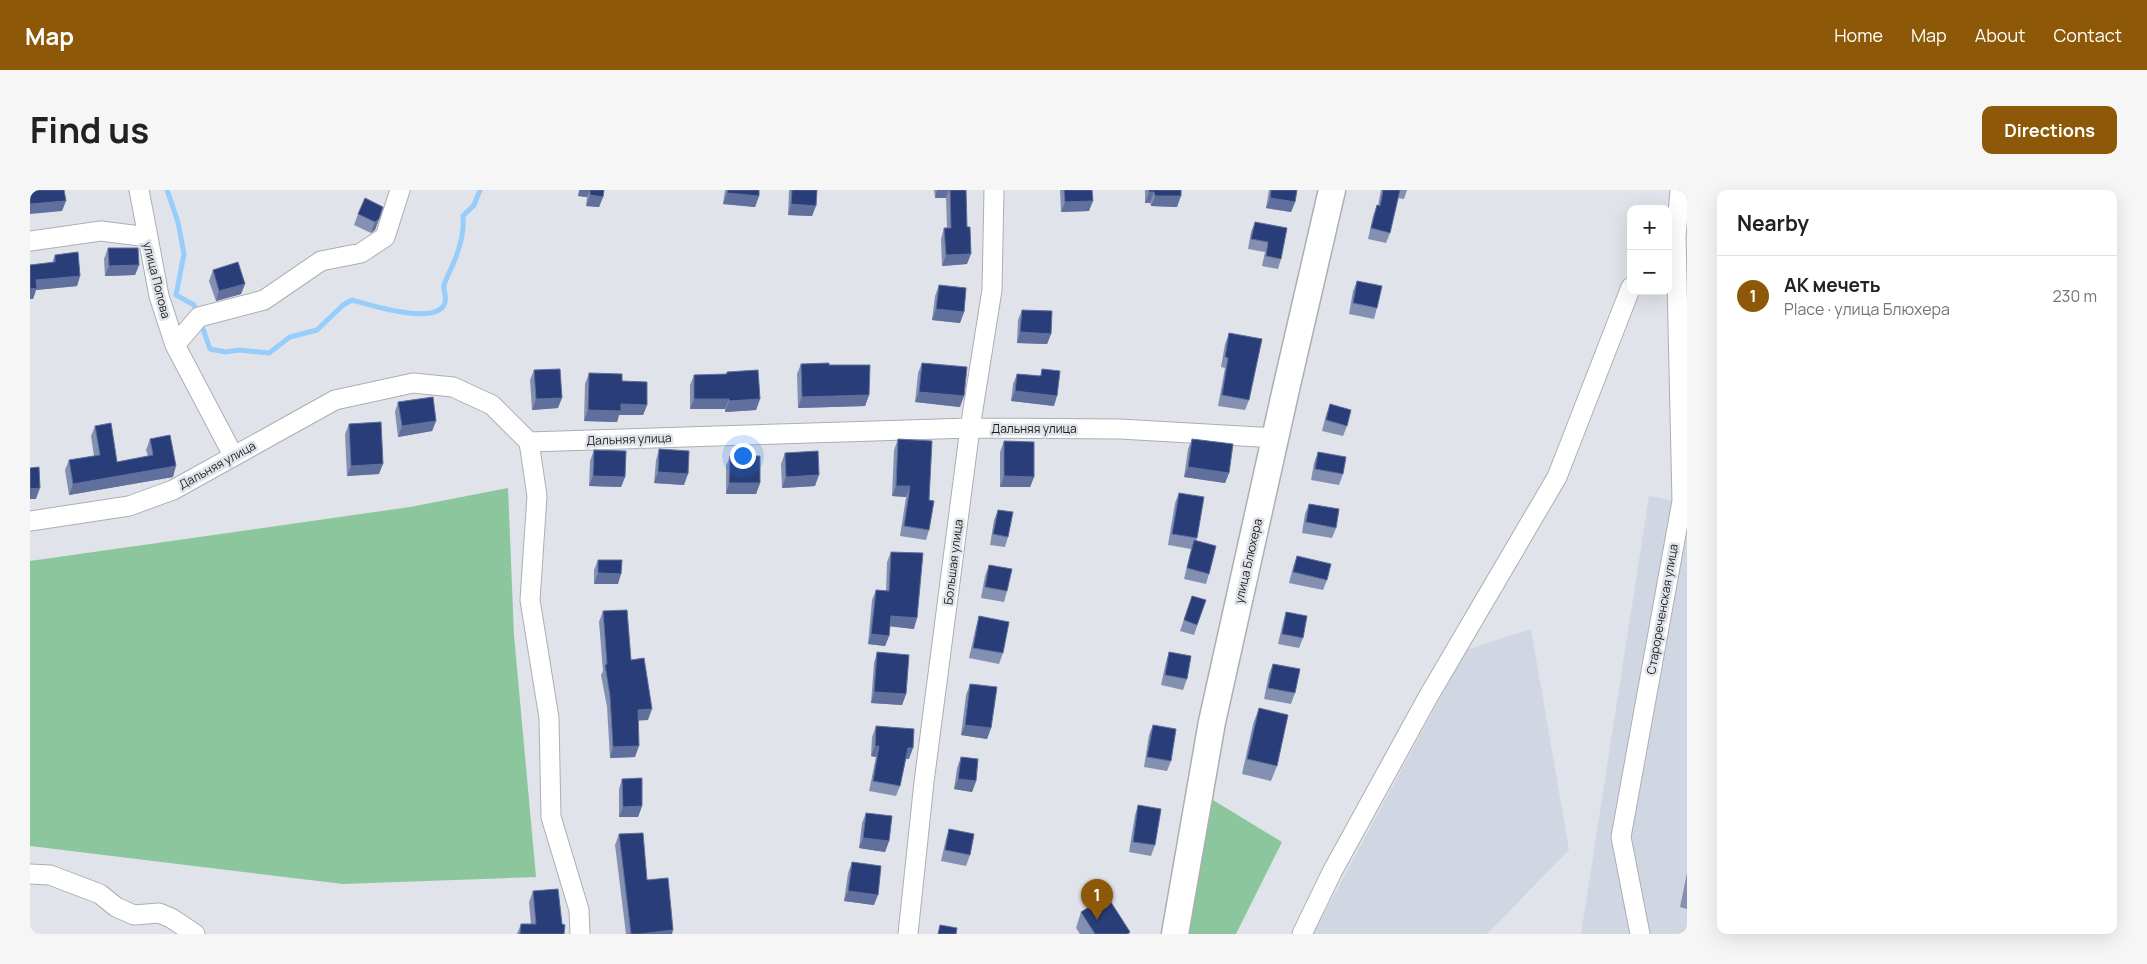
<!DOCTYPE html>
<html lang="en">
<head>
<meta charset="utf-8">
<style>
  :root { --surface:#fff; --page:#f6f6f6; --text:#222; --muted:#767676; --line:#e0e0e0; --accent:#8d5908 }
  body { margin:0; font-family:Manrope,sans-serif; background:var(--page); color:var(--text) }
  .controls { position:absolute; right:15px; top:15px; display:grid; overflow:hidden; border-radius:10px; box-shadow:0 5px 20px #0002 }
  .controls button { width:45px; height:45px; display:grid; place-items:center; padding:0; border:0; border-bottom:1px solid var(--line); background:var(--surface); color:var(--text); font:25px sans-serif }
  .you { position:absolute; left:712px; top:265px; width:18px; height:18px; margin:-12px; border:4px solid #fff; border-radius:50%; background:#1a73e8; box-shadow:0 0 0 8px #1a73e833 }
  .badge { display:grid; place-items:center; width:32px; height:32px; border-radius:50%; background:var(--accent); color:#fff; font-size:16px; font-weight:700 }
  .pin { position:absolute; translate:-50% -41px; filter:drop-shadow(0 1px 2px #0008) }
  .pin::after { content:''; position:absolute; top:26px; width:18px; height:15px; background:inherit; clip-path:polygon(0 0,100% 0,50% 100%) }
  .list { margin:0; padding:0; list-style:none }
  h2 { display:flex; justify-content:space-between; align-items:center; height:65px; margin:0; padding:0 20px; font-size:21px }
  h2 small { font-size:16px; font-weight:400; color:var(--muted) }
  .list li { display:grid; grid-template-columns:32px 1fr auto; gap:15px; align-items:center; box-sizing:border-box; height:80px; padding:0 20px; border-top:1px solid var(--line) }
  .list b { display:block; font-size:19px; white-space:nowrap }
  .list p { margin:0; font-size:16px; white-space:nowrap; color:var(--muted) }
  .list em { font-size:16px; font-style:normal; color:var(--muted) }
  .map { position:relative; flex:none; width:1657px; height:744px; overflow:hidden; border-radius:10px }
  header { display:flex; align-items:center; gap:30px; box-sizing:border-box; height:70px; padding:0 25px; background:var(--accent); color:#fff }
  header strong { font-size:24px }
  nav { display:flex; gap:28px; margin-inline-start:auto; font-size:18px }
  .intro { display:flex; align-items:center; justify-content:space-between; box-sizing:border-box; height:120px; padding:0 30px }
  h1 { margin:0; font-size:35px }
  .button { padding:12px 22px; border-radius:10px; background:var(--accent); color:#fff; font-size:18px; font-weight:700 }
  main { display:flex; gap:30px; padding:0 30px }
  aside { flex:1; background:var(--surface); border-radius:10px; box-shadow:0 5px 20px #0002 }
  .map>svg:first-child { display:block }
  .built { fill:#d1d6e3 }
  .green { fill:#8cc69d }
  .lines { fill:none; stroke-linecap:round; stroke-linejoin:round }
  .stream { stroke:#97cdfa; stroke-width:5 }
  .minor-casing { stroke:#acaeb4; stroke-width:21 }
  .secondary-casing { stroke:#acaeb4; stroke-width:29 }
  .minor { stroke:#fff; stroke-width:19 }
  .secondary { stroke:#fff; stroke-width:26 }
  .wall { fill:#8490b1 }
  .shaded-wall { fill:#606f9b }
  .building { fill:#293d79; stroke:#606f9b }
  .labels { text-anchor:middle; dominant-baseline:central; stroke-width:5; stroke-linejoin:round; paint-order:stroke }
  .street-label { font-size:12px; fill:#1d1e20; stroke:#e0e3e9 }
</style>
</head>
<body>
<header>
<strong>Map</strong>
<nav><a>Home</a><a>Map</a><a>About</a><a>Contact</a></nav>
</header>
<div class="intro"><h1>Find us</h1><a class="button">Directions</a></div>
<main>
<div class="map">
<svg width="1657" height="744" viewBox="0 0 1657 744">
  <rect width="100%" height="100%" fill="#e0e3e9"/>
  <path class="built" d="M1619,306L1657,313V744H1551Z
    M1501,439L1539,660L1457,744H1283L1436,460Z"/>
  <path class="green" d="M478,298L484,445L506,687L313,694L0,656V371L380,317Z
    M1183,610L1252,652L1206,744H1156Z"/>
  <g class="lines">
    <path class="stream" d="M137,0L148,32L154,64L146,105L164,115L168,125
      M171,133L180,159L196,162L209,160L239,163L260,147L287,140L313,115L322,110C340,115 403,135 414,115C418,107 413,103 414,96C414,93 417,88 418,85C427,67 435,47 433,26L444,15L450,0"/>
    <g class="minor-casing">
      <path id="minor" d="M109,0L118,47
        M0,51L71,41L118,47L129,106L145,155L203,265
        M145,155L169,127L234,110L291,71L331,63L355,47L370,0
        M499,252L507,306L500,410L519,528L521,627L549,720L550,744
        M0,331L99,316L143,300L305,210L383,193L423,197L462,215L499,252L940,238L1090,239L1246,248
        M0,684L20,685L70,704L86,717L104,725L129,723L141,728L165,744
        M878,744L894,592L940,238L962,100L964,0
        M1272,744L1302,682L1398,507L1527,287L1601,97
        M1610,744L1591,647L1652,311L1646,47L1650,0"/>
    </g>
    <g class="secondary-casing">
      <path id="secondary" d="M1145,744L1182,532L1256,199L1302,0"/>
    </g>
    <use href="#minor" class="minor"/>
    <use href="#secondary" class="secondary"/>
  </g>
  <path class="wall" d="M549,0H574L573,7L569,17L556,16L557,7L548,6Z
    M695,0H729V6L725,17L693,14Z
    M759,0H787L782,26L758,25Z
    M904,0H936L937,74L912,76L911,49L914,38H917L916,8H905Z
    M1030,0H1062L1059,21L1031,22Z
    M1115,0H1151L1147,17L1121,16L1120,13H1115Z
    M1239,0H1267L1265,12L1261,22L1236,18Z
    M1351,0H1377L1374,9L1368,8L1360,43L1356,53L1338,49L1343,26L1347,15L1348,16Z
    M353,17L345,40L341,43L324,35L328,24Z
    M1225,32L1251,69L1248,79L1232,76L1235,62L1218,59L1221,42Z
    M78,58L109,75L105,85L75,86L74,69Z
    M25,65L50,86L47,96L6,100L3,109H0L22,73Z
    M183,80L215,94L211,104L186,111L179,91Z
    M1327,91L1347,118L1344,129L1319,124L1323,101Z
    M909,95L934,122L930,133L902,130L905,106Z
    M992,120L1021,144L1017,154L987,153L988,130Z
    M1199,143L1219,210L1215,220L1188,216L1195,178L1191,177L1195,154Z
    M892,173L930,217L885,212L888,183Z
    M771,174L799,175L839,205L835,216L768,218L767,184Z
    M1012,179L1024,216L981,211L983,194L987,184L1010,186Z
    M504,180L528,218L502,220L500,190Z
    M697,182L730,209L726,220L695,222V219H660V195L664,185L696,184Z
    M559,183L592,191L617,215L613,225H589L587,232L554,231L555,194Z
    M368,212L406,231L402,241L368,247L365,222Z
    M1300,214L1317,236L1313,246L1292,241L1296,225Z
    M319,234L349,284L317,286L315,244Z
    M65,236L87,272L118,266L116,260L120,249L143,287L39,305L35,280L39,270L64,266L61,246Z
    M868,249L899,310V340L896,350L870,346L876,307L862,306L864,260Z
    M1162,249L1199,283L1195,293L1154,287L1158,259Z
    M974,251L1004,287L1000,297H970V262Z
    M629,259L654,295L624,293L626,270Z
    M564,260L595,287L591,297L559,296L560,271Z
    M1288,262L1313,284L1309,295L1281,290L1284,273Z
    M755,263L785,296L752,298L751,274Z
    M700,266L730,293L726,304H696V276Z
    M1149,303L1167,348L1166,351L1179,384L1176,394L1154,389L1161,359L1138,355L1145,313Z
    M1279,314L1306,338L1302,348L1272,343L1275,324Z
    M968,320L978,347L975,357L960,355L964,330Z
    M861,362L884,439L860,436L859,446L855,456L838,454L842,410L846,400L856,401L857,372Z
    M1267,366L1297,390L1293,400L1259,393L1263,377Z
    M568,370L588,394H564V380Z
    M959,375L977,401L974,412L951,408L955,386Z
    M1162,406L1176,410L1164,445L1150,441Z
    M573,421L601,470L618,530H608L605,567L580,568L577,517L571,485L573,481L569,432Z
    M1256,422L1273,448L1269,458L1248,454L1253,432Z
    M949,426L973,463L969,474L939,468L946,437Z
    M847,462L876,504L872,515L841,513L844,473Z
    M1139,462L1157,489L1153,500L1131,495L1136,472Z
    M1243,474L1265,503L1261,514L1234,509L1239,484Z
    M940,494L961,538L957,549L931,545L936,505Z
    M1229,518L1247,576L1241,591L1212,584L1223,534Z
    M1123,535L1141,571L1137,581L1114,577L1119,545Z
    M846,536L879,569H876L870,596L866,606L839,601L846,567L841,566L842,547Z
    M931,567L946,591L942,602L924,599L927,578Z
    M592,589L612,616L608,627H589V599Z
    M1108,615L1125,655L1121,666L1099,662L1105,625Z
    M836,623L859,651L855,662L829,658L832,633Z
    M919,639L940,665L936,676L911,671L916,649Z
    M589,644L617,690L642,744H596L585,655Z
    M822,672L844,715L814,711L818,683Z
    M1657,683V719L1650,717Z
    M503,701L532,734L534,744H487L491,734H501L499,712Z
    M1051,722L1100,742L1099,744H1050L1046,738Z"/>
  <path class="shaded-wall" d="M550,0H560L557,7L548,6Z
    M907,0H919L916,8H905Z
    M1119,2H1124L1120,13H1115Z
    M697,3L729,6L725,17L693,14Z
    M560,5L573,7L569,17L556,16Z
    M1125,6H1151L1147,17L1121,16Z
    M1240,8L1265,12L1261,22L1236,18Z
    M36,11L32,21L0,24V14Z
    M1063,11L1059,21L1031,22L1035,12Z
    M761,14L786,16L782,26L758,25Z
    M349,29L345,40L341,43L345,32Z
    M941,64L937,74L912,76L916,65Z
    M109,75L105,85L75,86L79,76Z
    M50,86L47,96L6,100L3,109H0V99L6,90Z
    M215,94L211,104L186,111L189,101Z
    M906,119L934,122L930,133L902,130Z
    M990,142L1021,144L1017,154L987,153Z
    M985,201L1027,206L1024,216L981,211Z
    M889,202L934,206L930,217L885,212Z
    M839,205L835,216L768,218L772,207Z
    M532,208L528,218L502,220L506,209Z
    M664,209H699L695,219H660Z
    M730,209L726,220L695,222L699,211Z
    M591,214L617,215L613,225H589L587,232L554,231L558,220Z
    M406,231L402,241L368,247L372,236Z
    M353,274L349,284L317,286L321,276Z
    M146,276L143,287L39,305L43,294Z
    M1158,277L1199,283L1195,293L1154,287Z
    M628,282L658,284L654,295L624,293Z
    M789,285L785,296L752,298L756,287Z
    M563,286L595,287L591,297L559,296Z
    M974,286L1004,287L1000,297H970Z
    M699,293H730L726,304H696Z
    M866,296H880L876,307L862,306Z
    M10,298L6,309H0V299Z
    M568,383L591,384L588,394H564Z
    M861,426L887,428L884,439L857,436Z
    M841,444L859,446L855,456L838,454Z
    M844,502L876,504L872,515L841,513Z
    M622,519L618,530L604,531L608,520Z
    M935,535L961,538L957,549L931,545Z
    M609,556L605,567L580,568L583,557Z
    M845,556H849L846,567L841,566Z
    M878,558H883L879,569H874Z
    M928,589L946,591L942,602L924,599Z
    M612,616L608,627H589L593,617Z
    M833,648L859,651L855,662L829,658Z
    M818,701L848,705L844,715L814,711Z
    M643,740L642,744H610Z"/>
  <path class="building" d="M0,0H34L36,11L0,14Z
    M560,0H574L573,7L560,5Z
    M698,0H729V6L697,3Z
    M762,0H787L786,16L761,14Z
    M920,0H936L937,37H940L941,64L916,65L914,38H921Z
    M1034,0H1062L1063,11L1035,12Z
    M1119,0H1151V6H1125L1124,2H1119Z
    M1241,0H1267L1265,12L1240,8Z
    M1353,0H1370L1360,43L1341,38L1347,15L1350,16Z
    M335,8L353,17L349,29L345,32L328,24Z
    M1225,32L1257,38L1251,69L1236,66L1238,52L1221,49Z
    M78,58H108L109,75L79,76Z
    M48,62L50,86L6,90L7,98L0,99V75L25,72V65Z
    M208,72L215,94L189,101L183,80Z
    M1327,91L1352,96L1347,118L1323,113Z
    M909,95L936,98L934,122L906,119Z
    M992,120L1022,121L1021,144L990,142Z
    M1199,143L1232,149L1219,210L1192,205L1198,168L1195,167Z
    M799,173V175H840L839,205L772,207L771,174Z
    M892,173L937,177L934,206L889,202Z
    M530,179L532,208L506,209L504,180Z
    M1012,179L1030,181L1027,206L985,201L987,184L1011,186Z
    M728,180L730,209L699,211V209H664V185L697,184V182Z
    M559,183L592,184V191L617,192V215L591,214V221L558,220Z
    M403,207L406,231L372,236L368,212Z
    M1300,214L1321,220L1317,236L1296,230Z
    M351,232L353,274L321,276L319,234Z
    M81,233L87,272L123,265L120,249L140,245L146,276L43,294L39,270L70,265L65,236Z
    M868,249L902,251L899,310L904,311L899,340L874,336L880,296H866Z
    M1162,249L1203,254L1199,283L1158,277Z
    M974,251L1004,252V287L974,286Z
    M629,259L659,261L658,284L628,282Z
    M564,260L596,261L595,287L563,286Z
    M788,261L789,285L756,287L755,263Z
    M1288,262L1316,267L1313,284L1285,279Z
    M700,266H730V293H699Z
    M9,277L10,298L0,299V278Z
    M1149,303L1174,307L1167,348L1142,344Z
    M1279,314L1309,319L1306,338L1276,332Z
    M968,320L983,322L978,347L963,344Z
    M1164,350L1186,356L1179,384L1157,378Z
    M861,362L893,363L887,428L861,426L859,446L841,444L846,400L859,401Z
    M1267,366L1301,374L1297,390L1263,382Z
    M568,370H592L591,384L568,383Z
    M959,375L982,379L977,401L955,397Z
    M1162,406L1176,410L1167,435L1154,430Z
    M597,420L601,470L614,468L622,519L608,520L609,556L583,557L580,506L575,475L577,474L573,421Z
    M1256,422L1277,426L1273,448L1252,444Z
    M949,426L979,432L973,463L943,458Z
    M847,462L879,465L876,504L844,502Z
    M1139,462L1161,466L1157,489L1135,485Z
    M1243,474L1270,479L1265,503L1238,498Z
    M940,494L967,497L961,538L935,535Z
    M1229,518L1258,525L1247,576L1217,569Z
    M1123,535L1146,539L1141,571L1117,567Z
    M846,536L884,539L883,558H878L870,596L843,591L849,556H845Z
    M931,567L948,569L946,591L928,589Z
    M612,588V616L593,617L592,589Z
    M1108,615L1131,619L1125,655L1103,652Z
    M836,623L862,626L859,651L833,648Z
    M919,639L944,644L940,665L915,660Z
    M613,643L617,690L638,688L643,740L610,744H601L589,644Z
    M822,672L851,676L848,705L818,701Z
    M528,699L532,734L535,735L534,744H490L491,734H506L503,701Z
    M1077,706L1100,742L1097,744H1065L1051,722Z
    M910,735L927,738L926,744H908Z"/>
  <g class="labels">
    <g class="street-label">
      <text transform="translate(127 90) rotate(76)">улица Попова</text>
      <text x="1004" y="238">Дальняя улица</text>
      <text transform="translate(599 249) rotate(-2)">Дальняя улица</text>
      <text transform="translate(187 275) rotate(-29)">Дальняя улица</text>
      <text transform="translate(1218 371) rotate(-77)">улица Блюхера</text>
      <text transform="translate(923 372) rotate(-83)">Большая улица</text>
      <text transform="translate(1632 419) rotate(-80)">Старореченская улица</text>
    </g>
  </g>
</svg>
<div class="controls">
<button>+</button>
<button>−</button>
</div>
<div class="you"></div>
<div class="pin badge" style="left:1067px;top:730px">1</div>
</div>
<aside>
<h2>Nearby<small></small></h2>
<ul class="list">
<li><span class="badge">1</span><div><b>АК мечеть</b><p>Place · улица Блюхера</p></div><em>230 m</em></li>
</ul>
</aside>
</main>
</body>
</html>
